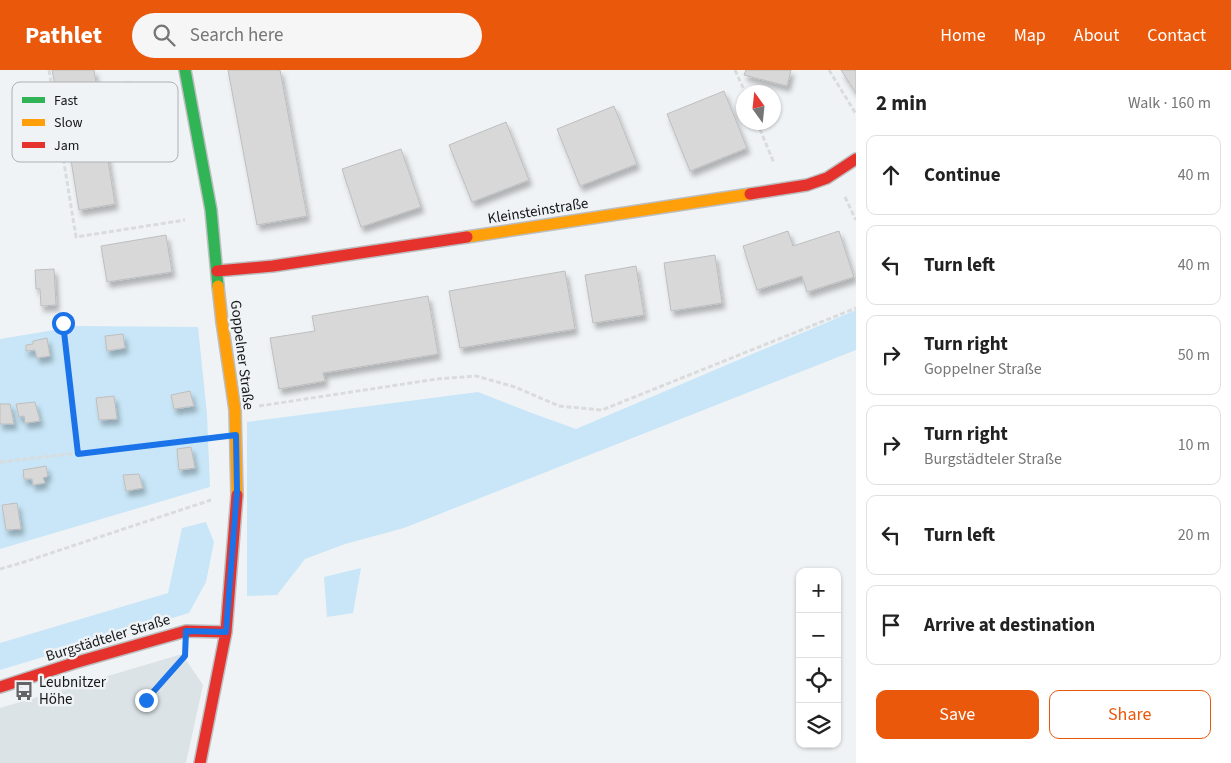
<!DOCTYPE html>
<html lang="en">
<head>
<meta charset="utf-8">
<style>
  :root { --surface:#fff; --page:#f6f6f6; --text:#222; --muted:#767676; --line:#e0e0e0; --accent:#ea580c }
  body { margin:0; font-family:"Source Sans 3",sans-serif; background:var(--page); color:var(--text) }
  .controls { position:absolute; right:15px; bottom:15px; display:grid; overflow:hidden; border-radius:10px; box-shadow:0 1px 4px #0004 }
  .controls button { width:45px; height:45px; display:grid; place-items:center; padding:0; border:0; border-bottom:1px solid var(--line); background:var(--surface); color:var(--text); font:25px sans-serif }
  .compass { position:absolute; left:736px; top:15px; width:45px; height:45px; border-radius:50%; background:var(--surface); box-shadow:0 1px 4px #0004; rotate:345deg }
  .stop { position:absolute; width:15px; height:15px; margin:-11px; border:4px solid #1a73e8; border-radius:50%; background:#fff }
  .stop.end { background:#1a73e8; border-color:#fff; box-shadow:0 1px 5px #0008 }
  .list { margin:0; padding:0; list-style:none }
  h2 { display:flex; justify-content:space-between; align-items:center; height:65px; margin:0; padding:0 20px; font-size:21px }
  h2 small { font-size:16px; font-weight:400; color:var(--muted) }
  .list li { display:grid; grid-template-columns:32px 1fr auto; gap:15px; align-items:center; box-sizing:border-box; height:80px; margin:0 10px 10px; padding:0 10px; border:1px solid var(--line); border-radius:10px }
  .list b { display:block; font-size:19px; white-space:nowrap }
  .list p { margin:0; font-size:16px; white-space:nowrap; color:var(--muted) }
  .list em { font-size:16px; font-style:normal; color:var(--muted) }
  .actions { display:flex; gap:10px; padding:15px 20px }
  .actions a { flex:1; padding:11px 0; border:1px solid var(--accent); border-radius:10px; text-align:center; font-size:18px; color:var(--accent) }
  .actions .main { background:var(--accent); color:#fff }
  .icon { flex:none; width:28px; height:28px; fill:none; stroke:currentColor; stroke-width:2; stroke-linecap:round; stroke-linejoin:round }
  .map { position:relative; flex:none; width:856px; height:693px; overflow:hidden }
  header { display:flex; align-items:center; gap:30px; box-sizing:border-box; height:70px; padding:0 25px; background:var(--accent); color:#fff }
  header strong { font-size:24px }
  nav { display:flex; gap:28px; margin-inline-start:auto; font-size:18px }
  .search { width:350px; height:45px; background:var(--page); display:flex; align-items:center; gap:12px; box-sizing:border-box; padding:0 18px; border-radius:28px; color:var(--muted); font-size:19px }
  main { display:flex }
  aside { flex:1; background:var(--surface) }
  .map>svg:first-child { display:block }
  .built { fill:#dbe3e7 }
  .green { fill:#c8e6f7 }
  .building { fill:#d8d8d9; stroke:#bdbebf; filter:url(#shadow) }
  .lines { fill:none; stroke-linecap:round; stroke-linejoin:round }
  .fast-casing { stroke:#bcbec0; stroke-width:14 }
  .slow-casing { stroke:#bcbec0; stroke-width:14 }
  .jam-casing { stroke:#bcbec0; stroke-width:14 }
  .path { stroke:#dadbdc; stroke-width:3; stroke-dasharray:5 2.5; stroke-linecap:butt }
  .fast { stroke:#30b455; stroke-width:11 }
  .slow { stroke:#ff9f0a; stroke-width:11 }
  .jam { stroke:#e5322d; stroke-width:11 }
  .route { stroke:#1a73e8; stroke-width:6 }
  .labels { text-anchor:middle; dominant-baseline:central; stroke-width:5; stroke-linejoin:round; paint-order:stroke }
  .street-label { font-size:15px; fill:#151718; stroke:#eff3f6 }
  .poi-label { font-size:15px; fill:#151718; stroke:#eff3f6; text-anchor:start }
  .key { fill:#eff3f6; stroke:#aeb1b3; stroke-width:1 }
  .key-label { font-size:14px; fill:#151718 }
</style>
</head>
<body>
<header>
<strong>Pathlet</strong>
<div class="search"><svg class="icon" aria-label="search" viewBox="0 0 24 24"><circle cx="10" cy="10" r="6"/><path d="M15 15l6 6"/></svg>Search here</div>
<nav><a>Home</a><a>Map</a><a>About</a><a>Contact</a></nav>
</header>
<main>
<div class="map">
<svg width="856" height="693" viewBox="0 0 856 693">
  <defs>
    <filter id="shadow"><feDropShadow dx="3" dy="5.5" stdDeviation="2.5" flood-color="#0004"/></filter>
  </defs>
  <rect width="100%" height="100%" fill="#f0f3f5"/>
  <path class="built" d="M182,584L203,615L186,693H0V638Z"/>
  <path class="green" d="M856,240V280L404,458L345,474L305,489L277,525L247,526V352L478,322L529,342L576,359Z
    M78,256L198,257L207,344L210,417L0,479V269Z
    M206,452L214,472L206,512L189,543L0,600V573L168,523L182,458Z
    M361,498L353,543L327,547L324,507Z"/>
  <path class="building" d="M52,0H94L96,13L56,20Z
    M228,0H280L307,146L257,155Z
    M746,0H791L787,16L744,5Z
    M841,0H856V23Z
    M724,21L747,78L690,101L667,44Z
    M614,36L637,94L580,116L557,59Z
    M506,52L529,110L472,132L449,75Z
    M105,72L115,134L79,140L69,78Z
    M401,79L421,137L361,157L342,99Z
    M788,161L793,176L839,161L854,207L807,222L802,206L757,220L743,176Z
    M166,165L172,202L107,212L101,176Z
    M715,185L722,233L671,241L664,193Z
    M636,196L644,245L593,253L585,205Z
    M54,199L56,235L41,236L40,219H36L35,200Z
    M565,201L575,259L460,278L449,221Z
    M428,226L438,284L323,303L325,311L279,319L270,268L315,261L312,246Z
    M123,264L125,278L107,281L105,266Z
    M47,268L50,286L37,288L35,280L26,281V275L33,274V271Z
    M190,321L194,336L174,339L171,325Z
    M114,326L117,349L99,350L96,328Z
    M35,332L40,351L25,353L24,346L19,347L16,334Z
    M0,334H10L14,354H0Z
    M191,377L195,398L179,400L177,379Z
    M46,396L48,406L43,408L45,413L33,415L32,409H24L23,400Z
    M139,404L143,418L126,421L123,405Z
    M17,433L21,459L6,460L2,435Z"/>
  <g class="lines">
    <g class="fast-casing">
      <path id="fast" d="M185,0L211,140L218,216"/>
    </g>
    <g class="slow-casing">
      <path id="slow" d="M467,167L750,124
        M218,216L222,252L235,340L237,425"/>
    </g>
    <g class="jam-casing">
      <path id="jam" d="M750,124L807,115L827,108L856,89
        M217,201L273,196L467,167
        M0,617L74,593L186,561L226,562
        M200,693L226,562L237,425"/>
    </g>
    <path class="path" d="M49,0L53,24L133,12
      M735,0L745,22
      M829,0L856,44
      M757,52L774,93
      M61,74L76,167L185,150
      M845,127L856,150
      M63,253L78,384
      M259,336L437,309L476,306L515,317L559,336L602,340L856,238
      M0,392L211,368
      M0,499L21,493L211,430
      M146,630L181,591"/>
    <use href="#fast" class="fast"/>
    <use href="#slow" class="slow"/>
    <use href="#jam" class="jam"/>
  </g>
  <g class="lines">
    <path class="route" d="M63,253L78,384L236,365L237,421L226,562L186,561L185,586L146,630"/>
  </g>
  <defs>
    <g id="bus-bare" transform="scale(1.5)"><path d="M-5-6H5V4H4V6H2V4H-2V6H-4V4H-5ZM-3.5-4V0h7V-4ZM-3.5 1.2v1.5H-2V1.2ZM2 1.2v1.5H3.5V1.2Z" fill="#626465" stroke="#eff3f6" stroke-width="2.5" paint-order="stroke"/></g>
  </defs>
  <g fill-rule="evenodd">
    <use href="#bus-bare" x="24" y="621"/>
  </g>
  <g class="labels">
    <g class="street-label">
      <text transform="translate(538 141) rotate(-9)">Kleinsteinstraße</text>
      <text transform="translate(242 285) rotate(83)">Goppelner Straße</text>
      <text transform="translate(108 568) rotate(-17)">Burgstädteler Straße</text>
    </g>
    <g class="poi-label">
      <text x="39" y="612">Leubnitzer<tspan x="39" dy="17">Höhe</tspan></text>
    </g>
  </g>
  <rect x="12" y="12" width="166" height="80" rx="8" class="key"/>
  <rect x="22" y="27" width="23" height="6" fill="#30b455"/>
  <rect x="22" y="49" width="23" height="7" fill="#ff9f0a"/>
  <rect x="22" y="72" width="23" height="6" fill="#e5322d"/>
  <g class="key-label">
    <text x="54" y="35">Fast</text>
    <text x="54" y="57">Slow</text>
    <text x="54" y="80">Jam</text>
  </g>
</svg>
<div class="controls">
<button>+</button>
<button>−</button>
<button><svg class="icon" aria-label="locate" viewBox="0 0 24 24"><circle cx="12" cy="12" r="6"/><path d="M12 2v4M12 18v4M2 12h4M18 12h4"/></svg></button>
<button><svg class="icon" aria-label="layers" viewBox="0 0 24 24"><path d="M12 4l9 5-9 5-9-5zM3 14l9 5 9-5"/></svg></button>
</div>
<svg class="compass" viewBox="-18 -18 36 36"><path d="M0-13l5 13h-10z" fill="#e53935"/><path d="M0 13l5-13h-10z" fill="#767676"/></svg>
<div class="stop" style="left:63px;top:253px"></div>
<div class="stop end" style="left:146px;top:630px"></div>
</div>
<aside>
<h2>2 min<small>Walk · 160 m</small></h2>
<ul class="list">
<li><svg class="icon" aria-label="ahead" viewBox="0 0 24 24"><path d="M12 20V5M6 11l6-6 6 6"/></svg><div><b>Continue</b></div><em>40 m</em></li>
<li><svg class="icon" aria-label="left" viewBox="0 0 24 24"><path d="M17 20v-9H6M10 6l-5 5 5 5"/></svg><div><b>Turn left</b></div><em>40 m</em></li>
<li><svg class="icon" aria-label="right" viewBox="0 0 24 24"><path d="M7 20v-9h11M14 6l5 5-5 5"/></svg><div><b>Turn right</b><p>Goppelner Straße</p></div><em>50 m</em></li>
<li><svg class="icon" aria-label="right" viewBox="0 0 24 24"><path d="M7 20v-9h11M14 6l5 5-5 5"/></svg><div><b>Turn right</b><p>Burgstädteler Straße</p></div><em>10 m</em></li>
<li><svg class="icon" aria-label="left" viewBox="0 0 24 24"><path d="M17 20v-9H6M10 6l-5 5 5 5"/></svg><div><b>Turn left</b></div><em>20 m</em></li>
<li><svg class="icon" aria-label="arrive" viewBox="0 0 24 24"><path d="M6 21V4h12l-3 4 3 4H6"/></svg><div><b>Arrive at destination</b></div></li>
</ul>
<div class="actions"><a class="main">Save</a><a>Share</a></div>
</aside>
</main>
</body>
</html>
